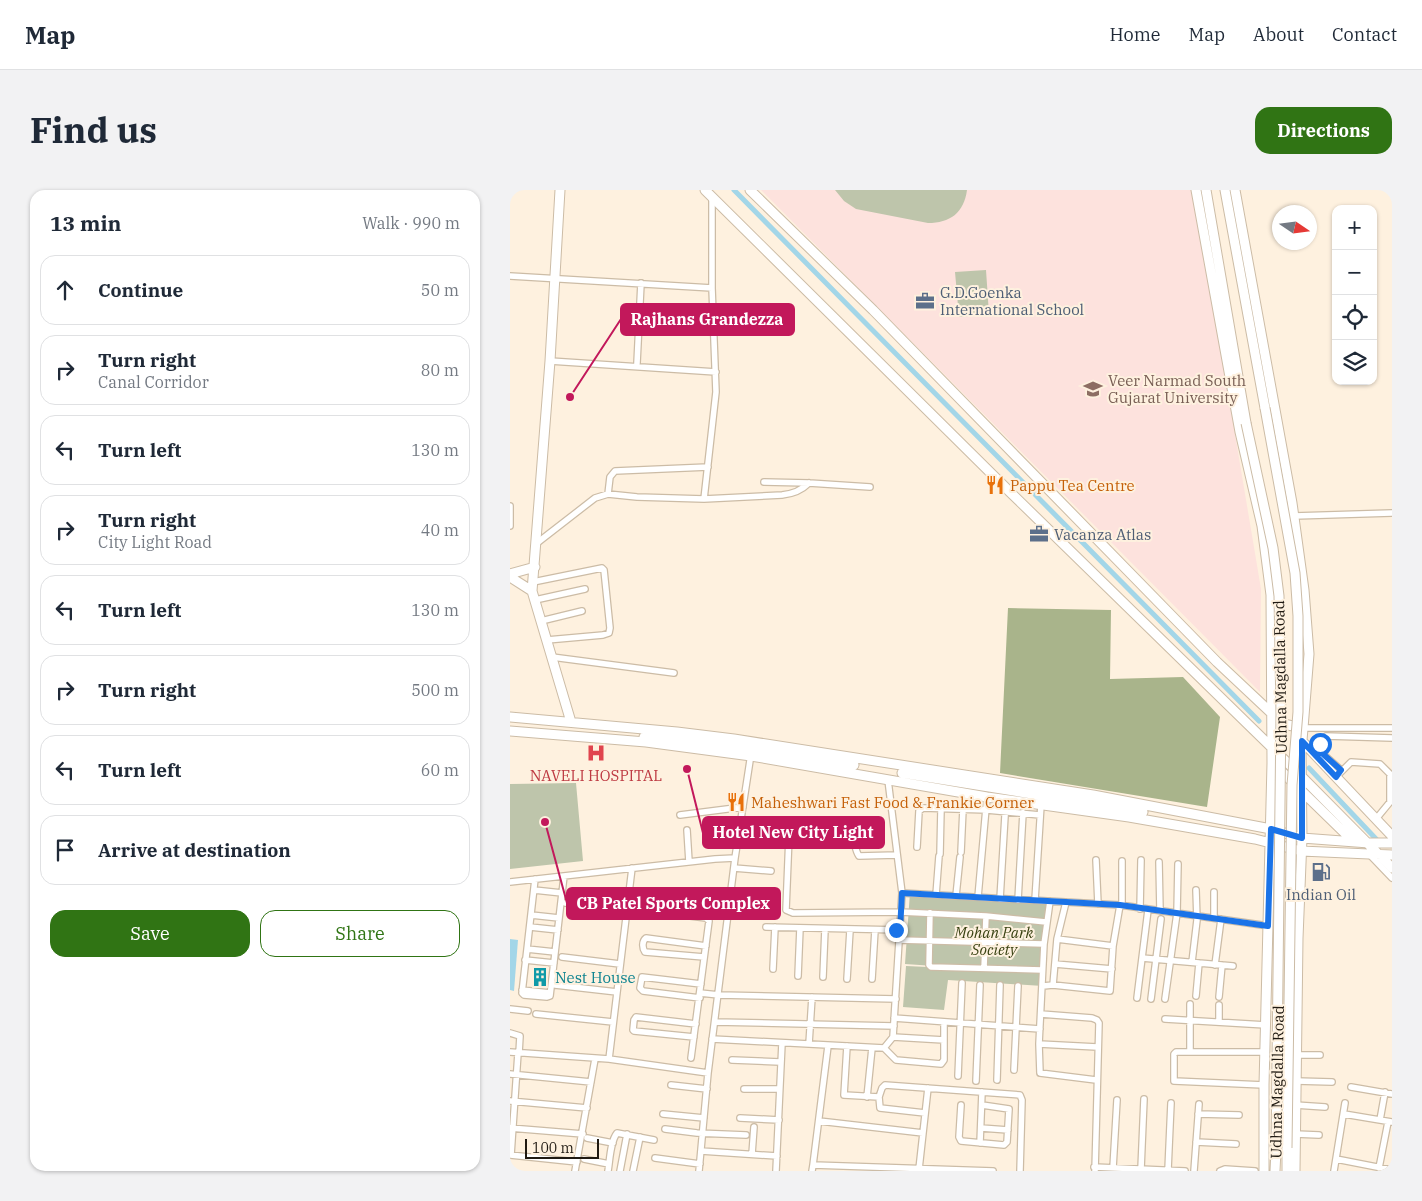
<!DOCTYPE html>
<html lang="en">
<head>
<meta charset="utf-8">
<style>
  :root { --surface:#fff; --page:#f2f2f3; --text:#1f2937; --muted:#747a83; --line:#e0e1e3; --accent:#307414 }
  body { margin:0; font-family:"IBM Plex Serif",serif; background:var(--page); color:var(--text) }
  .controls { position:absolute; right:15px; top:15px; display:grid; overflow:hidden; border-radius:10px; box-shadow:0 1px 4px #0004 }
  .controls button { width:45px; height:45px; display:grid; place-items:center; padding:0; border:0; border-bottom:1px solid var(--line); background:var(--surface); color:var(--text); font:25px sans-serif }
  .compass { position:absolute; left:762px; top:15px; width:45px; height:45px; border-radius:50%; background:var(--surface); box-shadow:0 1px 4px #0004; rotate:103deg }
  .scale { position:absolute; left:15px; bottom:12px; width:74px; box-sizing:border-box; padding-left:5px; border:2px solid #201a12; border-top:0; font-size:14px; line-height:18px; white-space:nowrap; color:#201a12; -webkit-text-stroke:4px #fef1df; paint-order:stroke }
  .stop { position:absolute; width:15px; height:15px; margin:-11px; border:4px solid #1a73e8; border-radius:50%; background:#fff }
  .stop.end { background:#1a73e8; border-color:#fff; box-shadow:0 1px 5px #0008 }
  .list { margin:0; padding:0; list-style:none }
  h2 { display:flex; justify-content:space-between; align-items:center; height:65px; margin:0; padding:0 20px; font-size:21px }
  h2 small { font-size:16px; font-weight:400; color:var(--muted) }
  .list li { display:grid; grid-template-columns:32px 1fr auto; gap:15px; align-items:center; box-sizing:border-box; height:70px; margin:0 10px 10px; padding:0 10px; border:1px solid var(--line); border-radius:15px }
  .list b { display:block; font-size:19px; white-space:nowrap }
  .list p { margin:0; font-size:16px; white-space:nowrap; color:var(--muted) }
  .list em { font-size:16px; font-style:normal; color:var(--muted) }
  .actions { display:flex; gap:10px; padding:15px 20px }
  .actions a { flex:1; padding:11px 0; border:1px solid var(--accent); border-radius:15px; text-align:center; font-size:18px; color:var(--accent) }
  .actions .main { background:var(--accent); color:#fff }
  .icon { flex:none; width:28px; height:28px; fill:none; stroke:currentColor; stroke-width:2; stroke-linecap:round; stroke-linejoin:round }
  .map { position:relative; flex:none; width:882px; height:981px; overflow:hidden; border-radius:15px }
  header { display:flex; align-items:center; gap:30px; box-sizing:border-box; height:70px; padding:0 25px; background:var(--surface); border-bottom:1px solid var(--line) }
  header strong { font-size:24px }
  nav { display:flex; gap:28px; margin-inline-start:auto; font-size:18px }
  .intro { display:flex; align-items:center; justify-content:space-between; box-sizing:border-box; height:120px; padding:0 30px }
  h1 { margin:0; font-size:35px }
  .button { padding:12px 22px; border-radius:15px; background:var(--accent); color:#fff; font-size:18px; font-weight:700 }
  main { display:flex; gap:30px; padding:0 30px }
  aside { flex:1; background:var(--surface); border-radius:15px; box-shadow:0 1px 4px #0004 }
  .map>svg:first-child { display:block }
  .education { fill:#fde2dd }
  .green { fill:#bec5ab }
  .forest { fill:#a9b48b }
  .water { fill:#a3d6e8 }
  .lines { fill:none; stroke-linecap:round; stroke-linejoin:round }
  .canal { stroke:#a3d6e8; stroke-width:5 }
  .street-casing { stroke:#ccbca6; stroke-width:8 }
  .secondary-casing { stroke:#ccbca6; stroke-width:11 }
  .street { stroke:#fff; stroke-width:5.5 }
  .secondary { stroke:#fff; stroke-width:9 }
  .secondary-bridge-casing { stroke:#ccbca6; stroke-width:11; stroke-linecap:butt }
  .secondary-bridge { stroke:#fff; stroke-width:9 }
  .route { stroke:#1a73e8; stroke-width:6 }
  .labels { text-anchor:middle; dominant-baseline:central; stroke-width:4; stroke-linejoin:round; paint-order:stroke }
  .service-label { font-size:15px; fill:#4e5e75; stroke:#fef1df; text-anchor:start }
  .education-label { font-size:15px; fill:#785e54; stroke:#fef1df; text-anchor:start }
  .food-label { font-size:15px; fill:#c56008; stroke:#fef1df; text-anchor:start }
  .street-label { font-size:15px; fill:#201a12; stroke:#fef1df }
  .health-label { font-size:15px; fill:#be3a42; stroke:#fef1df }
  .park-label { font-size:15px; font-style:italic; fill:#384111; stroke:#fef1df }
  .culture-label { font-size:15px; fill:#0d838f; stroke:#fef1df; text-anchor:start }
  .leader { fill:none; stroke:#c2185b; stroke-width:2 }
  .callout-dot { fill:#c2185b; stroke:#fef1df; stroke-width:2 }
  .callout { fill:#c2185b; stroke:#c2185b; stroke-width:2 }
  .callout-label { font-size:16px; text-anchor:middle; font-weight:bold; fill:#fff }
</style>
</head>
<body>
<header>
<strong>Map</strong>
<nav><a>Home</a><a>Map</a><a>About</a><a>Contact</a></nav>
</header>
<div class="intro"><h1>Find us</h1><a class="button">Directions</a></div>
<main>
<aside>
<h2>13 min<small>Walk · 990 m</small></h2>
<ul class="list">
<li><svg class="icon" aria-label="ahead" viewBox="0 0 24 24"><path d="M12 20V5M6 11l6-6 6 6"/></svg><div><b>Continue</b></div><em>50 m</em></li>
<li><svg class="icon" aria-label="right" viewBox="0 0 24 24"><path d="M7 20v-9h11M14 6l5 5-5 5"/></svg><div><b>Turn right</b><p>Canal Corridor</p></div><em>80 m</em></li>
<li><svg class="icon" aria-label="left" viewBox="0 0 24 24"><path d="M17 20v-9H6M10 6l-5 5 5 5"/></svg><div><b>Turn left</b></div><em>130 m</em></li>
<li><svg class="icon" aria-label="right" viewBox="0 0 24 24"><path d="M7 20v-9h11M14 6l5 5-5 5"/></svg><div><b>Turn right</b><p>City Light Road</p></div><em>40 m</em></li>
<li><svg class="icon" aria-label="left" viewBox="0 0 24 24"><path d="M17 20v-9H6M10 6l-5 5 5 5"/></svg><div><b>Turn left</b></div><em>130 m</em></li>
<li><svg class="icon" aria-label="right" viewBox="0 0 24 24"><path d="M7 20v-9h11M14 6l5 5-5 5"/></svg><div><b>Turn right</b></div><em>500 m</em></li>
<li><svg class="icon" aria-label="left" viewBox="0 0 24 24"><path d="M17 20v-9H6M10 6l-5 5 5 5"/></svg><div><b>Turn left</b></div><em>60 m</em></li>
<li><svg class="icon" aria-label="arrive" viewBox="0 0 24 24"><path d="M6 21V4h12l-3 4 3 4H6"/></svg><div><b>Arrive at destination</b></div></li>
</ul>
<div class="actions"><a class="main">Save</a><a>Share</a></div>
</aside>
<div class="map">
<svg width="882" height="981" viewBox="0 0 882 981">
  <rect width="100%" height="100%" fill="#fef1df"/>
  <path class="education" d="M251,0H684L751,399L750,502Z"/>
  <path class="green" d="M325,0H457C454,23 440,33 418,33L346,19L334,11Z
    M476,80L479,124L449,127L445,82Z
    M66,593L73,671L0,679V594Z
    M400,702L539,711L533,796L438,790L434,820L393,817L396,776L439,778V777L395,774Z"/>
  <path class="forest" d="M498,418L601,420L600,489L673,487L710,527L697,617L490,583Z"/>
  <path class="water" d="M0,749L8,750L4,801L0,800Z"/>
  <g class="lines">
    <path class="canal" d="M224,0L749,531
      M799,578L868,651"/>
    <g class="street-casing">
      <path id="street" d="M0,86L202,98
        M40,171L206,182
        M127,173L131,93
        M254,292L299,293L360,297
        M98,304L100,287L105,281L198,277
        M194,309L206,202L202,98V7
        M0,316V336
        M784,326L882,323
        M27,353L85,308L98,304L127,307L194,309L272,305C282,304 292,300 299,293
        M23,392L92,378L94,380L100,438L99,443L93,445L37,450
        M25,410L75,399
        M31,431L72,421
        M42,467L164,483
        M794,538H882
        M831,580L813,564L810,554L816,546L882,548
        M826,587L841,572L870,574L880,584V612L866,629
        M170,625L233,617
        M177,640L179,672
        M407,657L409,621L413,618L477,620L530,625
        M451,662L453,619
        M430,664L431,619
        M387,665L349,666C343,658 346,645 338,639H283L279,646L276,720L283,723L390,722L476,726L536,732
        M860,665L882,688
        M586,670L588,714
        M612,671V716
        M649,672L650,721
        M224,678L261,681
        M25,689L12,803L14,805L37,807L40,806L54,686
        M0,692L205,669L225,668
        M24,700L52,703
        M392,703L610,715L759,736
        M426,705L429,666
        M446,706L450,667
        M468,707L477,607
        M220,708L257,712
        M490,709L496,609
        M508,710L513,623
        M525,710L531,615
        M540,711L534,754L529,854L530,883L586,890
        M55,713L117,719
        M630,719L631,670
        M140,721L196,728L199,731L181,868
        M420,723L419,775L421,777L532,780
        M21,725L49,728
        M704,728V702
        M20,737L48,740
        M256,737L390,740
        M547,749L603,756
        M389,750L534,754
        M17,759L45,762
        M52,767L110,774
        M194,767L135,762C132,758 132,751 136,748L196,756
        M632,768L723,776
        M15,770L44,773
        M682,772L687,730L686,700
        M545,774L602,779
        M705,775L711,729
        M474,778L476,726
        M263,779L265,737
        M288,786L290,738
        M313,787L315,739
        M337,789L340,740
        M362,789L365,740
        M45,795L107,802
        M543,795L547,749L556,712
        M533,796L543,795L600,801L603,756L610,715
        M12,800L40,803
        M190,803L209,805L386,809
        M686,806L689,773
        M709,807L712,775
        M190,808L133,801L130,798L132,787L191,794
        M627,808L638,720
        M641,809L651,729
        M655,809L667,723L668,674
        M0,819L18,821
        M26,824L103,832
        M531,824L582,828L587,830L589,833L585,981
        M384,828L530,839
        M655,829L756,835
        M205,832L384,836
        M709,832V815
        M0,843L10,846L9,863
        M184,847L124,841L123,840L124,830L126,827L186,834
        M383,847L434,850
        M202,849L374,858L383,847L392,703L378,590
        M299,854L302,807
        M529,854L587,857
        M337,856L334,905L369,907
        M374,858L386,870L431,874L434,870V832
        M0,862L99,869L198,883
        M680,862V814
        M786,865H810
        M99,869L122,678
        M222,870L270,872
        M504,880L508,796
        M0,884L81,892
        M448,886L452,793
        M487,890L490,795
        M466,891L470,795
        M786,891L822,892
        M161,895L197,899
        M754,895L664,891V864L666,862H755
        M841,897L882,904
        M234,899H269
        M357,907L362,858
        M0,911L77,918
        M451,915L449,947L451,951L494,955L497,952L499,919L472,915
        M785,915L815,917
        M415,923L370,918L369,907L372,898L375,895L510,905L512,910L510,981
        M153,924L194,928
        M688,924L729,925
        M834,924L882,932
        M230,928L269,930
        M870,930L875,902
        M309,931L413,943
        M0,938L73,944
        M471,938L498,940
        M155,939L187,943L236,945
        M785,944L809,945
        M77,948L103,953
        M686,952L726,954
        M470,953L472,902
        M191,961L267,966
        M242,964L244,937
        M0,965L67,972
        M1,965L8,863
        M145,968L190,974
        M74,969L99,974
        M826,969L877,979
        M303,975L318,856
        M584,977L675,981
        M603,978L607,910
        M869,978L878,932
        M409,979L418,898
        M631,979L634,909
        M658,980L661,913
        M65,981L85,869
        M98,981C100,970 100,952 107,943L144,950
        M110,981L117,944
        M123,981L130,947
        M189,981L198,883L225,668L241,564
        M266,981L272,853
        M302,981L303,975L483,981
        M684,981L689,914
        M710,981L715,979L745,981
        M824,981L835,913"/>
    </g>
    <g class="secondary-casing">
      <path id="secondary" d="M195,0L500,302L791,586L882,678
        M240,0L363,120L707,472L773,534L793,538
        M686,0L730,242L752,336L761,405L762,573L754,895V981
        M696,0L736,233
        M715,0L755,218
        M725,0L782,313L794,400L799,464L791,563L792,648L788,748L785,981
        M0,384L25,377
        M0,387L22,401L61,532
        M22,401L40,171L50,0
        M0,527L167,542L224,549L583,605L761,639L792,648L859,653H882
        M0,541L136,552L241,566L477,607L619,627L745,649L791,661L882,665
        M134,547H154L209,554L344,575
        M791,550L882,646
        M766,576L843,651
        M392,583L633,622
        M765,981L766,960
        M777,981V958"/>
    </g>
    <use href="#street" class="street"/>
    <use href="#secondary" class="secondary"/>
    <g class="secondary-bridge-casing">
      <path id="secondary-bridge" d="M755,218L785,383L788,426V522L782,595L777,958
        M736,233L763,358L769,406L771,524L766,960"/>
    </g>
    <use href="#secondary-bridge" class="secondary-bridge"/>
  </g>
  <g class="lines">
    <path class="route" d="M386,740H390L392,703L610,715L758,736L761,639L792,648V551L826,587L831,580L813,564L810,554"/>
  </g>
  <defs>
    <g id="office-bare" transform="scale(1.5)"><path d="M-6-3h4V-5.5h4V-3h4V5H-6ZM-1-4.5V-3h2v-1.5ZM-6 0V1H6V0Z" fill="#5c6f8a" stroke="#fef1df" stroke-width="2.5" paint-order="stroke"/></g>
    <g id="university-bare" transform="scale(1.5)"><path d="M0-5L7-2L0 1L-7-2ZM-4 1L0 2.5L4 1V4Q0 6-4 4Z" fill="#8d6e63" stroke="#fef1df" stroke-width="2.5" paint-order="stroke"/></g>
    <g id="restaurant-bare" transform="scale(1.5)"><path d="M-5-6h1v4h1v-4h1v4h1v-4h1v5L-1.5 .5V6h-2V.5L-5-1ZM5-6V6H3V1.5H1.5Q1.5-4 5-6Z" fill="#e8710a" stroke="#fef1df" stroke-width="2.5" paint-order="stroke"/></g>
    <g id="hospital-bare" transform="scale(1.5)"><path d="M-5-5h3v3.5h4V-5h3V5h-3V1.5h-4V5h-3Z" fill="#e0444e" stroke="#fef1df" stroke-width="2.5" paint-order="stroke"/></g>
    <g id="fuel-bare" transform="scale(1.5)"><path d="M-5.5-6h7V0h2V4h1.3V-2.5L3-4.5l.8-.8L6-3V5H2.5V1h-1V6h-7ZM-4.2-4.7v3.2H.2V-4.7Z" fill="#5c6f8a" stroke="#fef1df" stroke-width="2.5" paint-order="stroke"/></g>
    <g id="building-bare" transform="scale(1.5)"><path d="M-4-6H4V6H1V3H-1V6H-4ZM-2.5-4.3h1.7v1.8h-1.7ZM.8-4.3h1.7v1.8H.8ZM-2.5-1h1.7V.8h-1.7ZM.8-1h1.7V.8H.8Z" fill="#0f9aa8" stroke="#fef1df" stroke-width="2.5" paint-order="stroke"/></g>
  </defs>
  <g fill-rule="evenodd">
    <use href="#office-bare" x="415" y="111"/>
    <use href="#university-bare" x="583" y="199"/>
    <use href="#restaurant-bare" x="485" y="295"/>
    <use href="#office-bare" x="529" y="344"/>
    <use href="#hospital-bare" x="86" y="563"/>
    <use href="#restaurant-bare" x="226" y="612"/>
    <use href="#fuel-bare" x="811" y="682"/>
    <use href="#building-bare" x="30" y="787"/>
  </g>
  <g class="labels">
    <g class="service-label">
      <text x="430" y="102">G.D.Goenka<tspan x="430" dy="17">International School</tspan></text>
      <text x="544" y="344">Vacanza Atlas</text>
      <text x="811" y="704" text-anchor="middle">Indian Oil</text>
    </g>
    <g class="education-label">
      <text x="598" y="190">Veer Narmad South<tspan x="598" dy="17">Gujarat University</tspan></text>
    </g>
    <g class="food-label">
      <text x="500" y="295">Pappu Tea Centre</text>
      <text x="241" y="612">Maheshwari Fast Food &amp; Frankie Corner</text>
    </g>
    <g class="street-label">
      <text transform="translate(770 487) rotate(-91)">Udhna Magdalla Road</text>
      <text transform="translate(767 892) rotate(-89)">Udhna Magdalla Road</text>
    </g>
    <g class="health-label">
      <text x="86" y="585">NAVELI HOSPITAL</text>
    </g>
    <g class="park-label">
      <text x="484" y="742">Mohan Park<tspan x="484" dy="17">Society</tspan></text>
    </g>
    <g class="culture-label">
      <text x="45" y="787">Nest House</text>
    </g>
  </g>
  <path class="leader" d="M60 207L111 129M177 579L193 643M35 632L57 713"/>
  <g class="callout-dot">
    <circle cx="60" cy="207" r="5"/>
    <circle cx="177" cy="579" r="5"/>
    <circle cx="35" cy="632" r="5"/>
  </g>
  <g class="callout">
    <rect x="111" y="114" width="173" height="31" rx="5"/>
    <rect x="193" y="627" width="181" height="31" rx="5"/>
    <rect x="57" y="698" width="213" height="31" rx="5"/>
  </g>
  <g class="callout-label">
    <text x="197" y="135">Rajhans Grandezza</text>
    <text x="283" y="648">Hotel New City Light</text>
    <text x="163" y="719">CB Patel Sports Complex</text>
  </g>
</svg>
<div class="controls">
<button>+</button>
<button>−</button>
<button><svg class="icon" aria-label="locate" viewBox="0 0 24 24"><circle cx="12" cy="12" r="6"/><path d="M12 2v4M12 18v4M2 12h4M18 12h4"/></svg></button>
<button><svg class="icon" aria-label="layers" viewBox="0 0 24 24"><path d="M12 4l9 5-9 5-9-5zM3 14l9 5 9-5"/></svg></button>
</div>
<svg class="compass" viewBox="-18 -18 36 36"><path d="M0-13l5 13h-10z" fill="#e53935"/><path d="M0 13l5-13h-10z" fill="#747a83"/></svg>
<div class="scale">100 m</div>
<div class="stop" style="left:810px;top:554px"></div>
<div class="stop end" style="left:386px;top:740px"></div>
</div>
</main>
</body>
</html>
